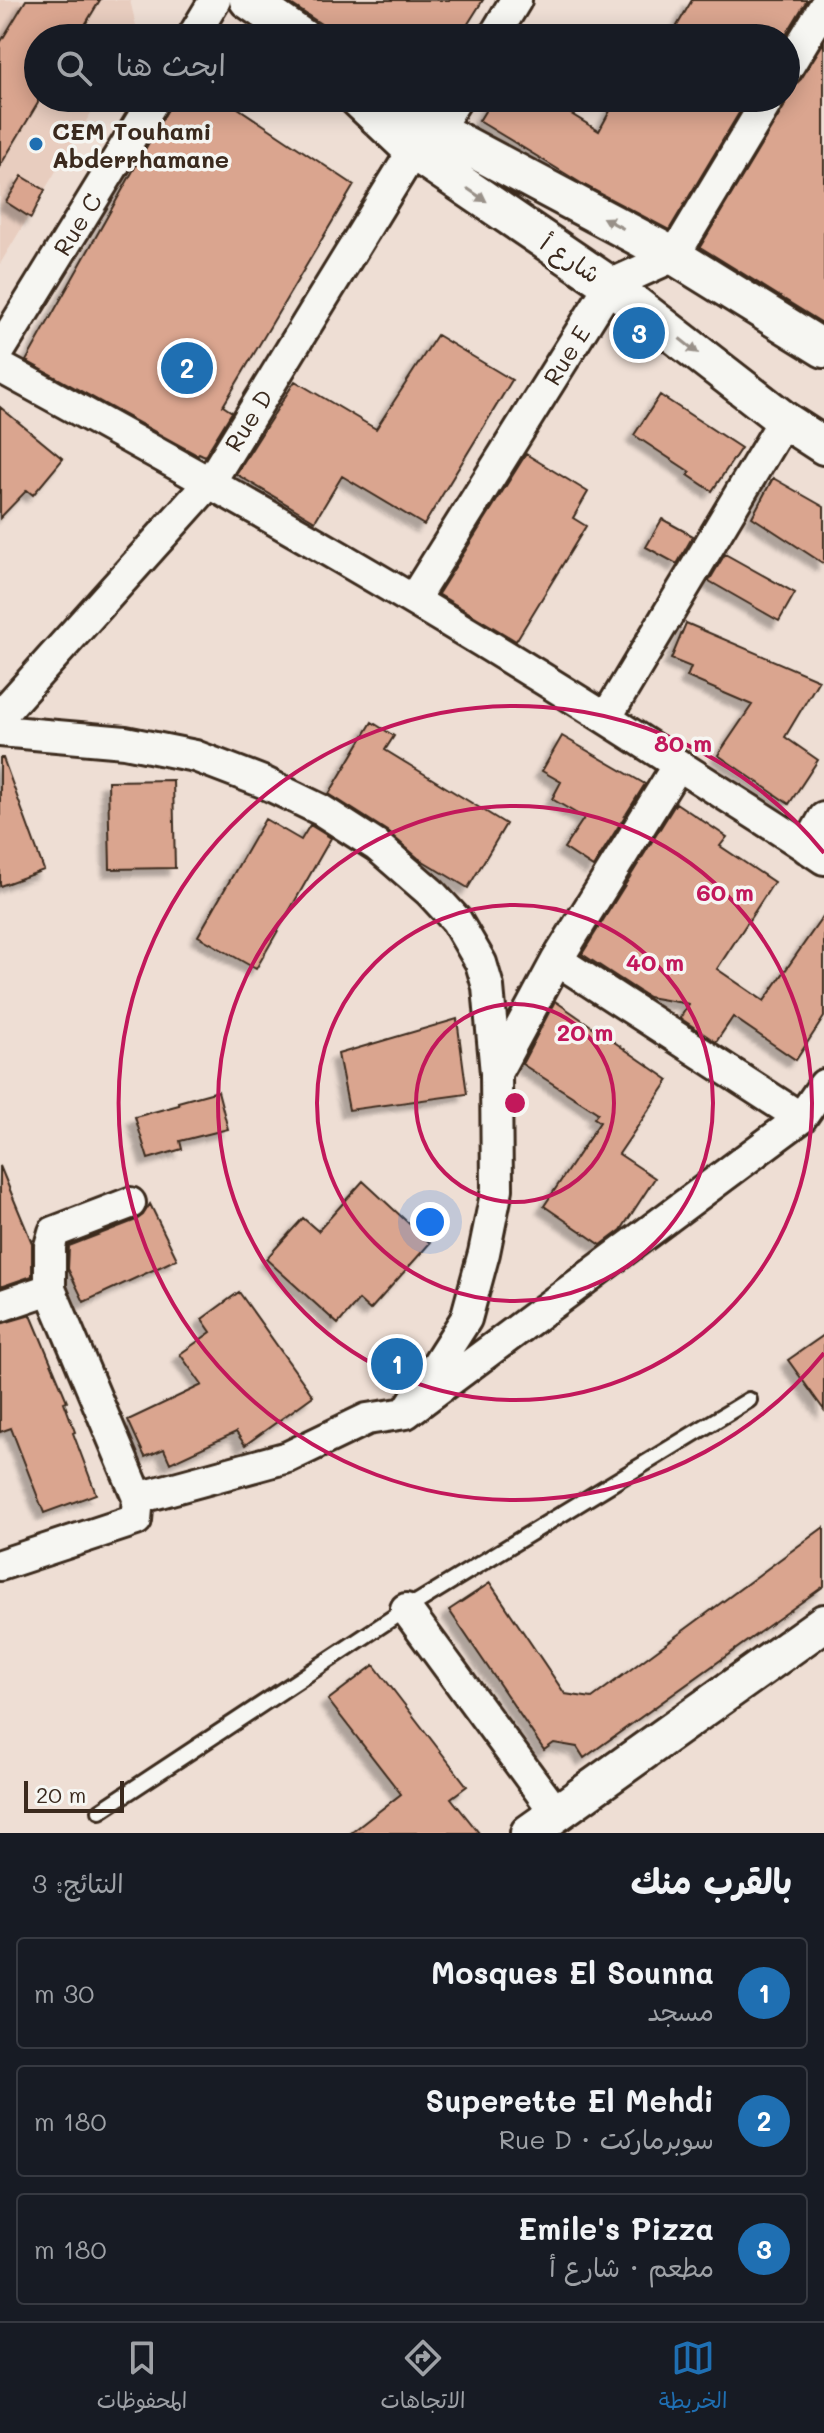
<!DOCTYPE html>
<html lang="ar">
<head>
<meta charset="utf-8">
<style>
  :root { --surface:#171b24; --page:#20242c; --text:#f1f3f6; --muted:#9ea1a6; --line:#363941; --accent:#1f6fb2 }
  body { margin:0; font-family:Mali,"Playpen Sans Arabic",sans-serif; background:var(--page); color:var(--text); direction:rtl }
  .scale { position:absolute; left:24px; bottom:20px; width:100px; box-sizing:border-box; padding-left:8px; border:4px solid #3b2a1e; border-top:0; font-size:22px; line-height:28px; white-space:nowrap; color:#3b2a1e; -webkit-text-stroke:6px #f6f6f2; paint-order:stroke }
  .you { position:absolute; left:430px; top:1222px; width:28px; height:28px; margin:-20px; border:6px solid #fff; border-radius:50%; background:#1a73e8; box-shadow:0 0 0 12px #1a73e833 }
  .badge { display:grid; place-items:center; width:52px; height:52px; border-radius:50%; background:var(--accent); color:#fff; font-size:26px; font-weight:700 }
  .pin { position:absolute; translate:-50% -50%; border:4px solid #fff; box-shadow:0 2px 8px #0006 }
  .list { margin:0; padding:0; list-style:none }
  h2 { display:flex; justify-content:space-between; align-items:center; height:104px; margin:0; padding:0 32px; font-size:34px }
  h2 small { font-size:26px; font-weight:400; color:var(--muted) }
  .list li { display:grid; grid-template-columns:52px 1fr auto; gap:24px; align-items:center; box-sizing:border-box; height:112px; margin:0 16px 16px; padding:0 16px; border:2px solid var(--line); border-radius:8px }
  .list b { display:block; font-size:30px; white-space:nowrap }
  .list p { margin:0; font-size:26px; white-space:nowrap; color:var(--muted) }
  .list em { font-size:26px; font-style:normal; color:var(--muted) }
  .icon { flex:none; width:44px; height:44px; fill:none; stroke:currentColor; stroke-width:2; stroke-linecap:round; stroke-linejoin:round }
  .map { position:relative; flex:none; width:824px; height:1833px; overflow:hidden; direction:ltr }
  .search { position:absolute; background:var(--surface); box-shadow:0 4px 20px #0003; left:24px; right:24px; top:24px; height:88px; display:flex; align-items:center; gap:20px; box-sizing:border-box; padding:0 28px; border-radius:44px; color:var(--muted); font-size:30px }
  .sheet { height:488px; background:var(--surface) }
  nav { display:flex; justify-content:space-around; align-items:center; box-sizing:border-box; height:112px; border-top:2px solid var(--line); background:var(--surface); font-size:22px; color:var(--muted) }
  nav a { display:grid; justify-items:center; gap:4px }
  nav .on { color:var(--accent) }
  .map>svg:first-child { display:block }
  .built { fill:#e8cdbf }
  .building { fill:#daa58f; stroke:#3b2a1e; stroke-width:2; filter:url(#shadow) }
  .lines { fill:none; stroke-linecap:round; stroke-linejoin:round }
  .service-casing { stroke:#3b2a1e; stroke-width:20 }
  .minor-casing { stroke:#3b2a1e; stroke-width:36 }
  .tertiary-casing { stroke:#3b2a1e; stroke-width:42 }
  .service { stroke:#f6f6f2; stroke-width:14 }
  .minor { stroke:#f6f6f2; stroke-width:30 }
  .tertiary { stroke:#f6f6f2; stroke-width:36 }
  .oneway { fill:#989088 }
  .ring { fill:none; stroke:#c2185b; stroke-width:4 }
  .poi-dot { fill:#1f6fb2; stroke:#f6f6f2; stroke-width:3 }
  .labels { text-anchor:middle; dominant-baseline:central; stroke-width:7; stroke-linejoin:round; paint-order:stroke }
  .poi-label { font-size:24px; font-weight:bold; fill:#3b2a1e; stroke:#f6f6f2; text-anchor:start }
  .street-label { font-size:24px; fill:#3b2a1e; stroke:#f6f6f2 }
  .centre { fill:#c2185b; stroke:#f6f6f2; stroke-width:4 }
  .ring-label { font-size:24px; text-anchor:middle; font-weight:bold; fill:#c2185b; stroke:#f6f6f2; stroke-width:7; stroke-linejoin:round; paint-order:stroke }
</style>
</head>
<body>
<div class="map">
<svg width="824" height="1833" viewBox="0 0 824 1833">
  <defs>
    <filter id="shadow"><feDropShadow dx="-7" dy="7" stdDeviation="2" flood-color="#0004"/></filter>
  </defs>
  <rect width="100%" height="100%" fill="#eeded4"/>
  <filter id="ink" filterUnits="userSpaceOnUse"><feTurbulence type="fractalNoise" baseFrequency=".0125" numOctaves="2"/><feDisplacementMap in="SourceGraphic" scale="16" xChannelSelector="R" yChannelSelector="G"/><feConvolveMatrix kernelMatrix="1 2 1 2 8 2 1 2 1" color-interpolation-filters="sRGB"/></filter>
  <g filter="url(#ink)">
    <path class="built" d="M0,0H130L138,34L136,38H38V98H100L0,264Z"/>
    <path class="building" d="M26,0H100L77,38H38V103L0,166V43Z
      M285,0H483L459,38H342Z
      M692,0H807L784,38H670Z
      M824,42V324L700,247L784,107L786,95L791,87L801,79Z
      M174,98H223L354,185L223,406L232,412L205,456L199,453L197,455L26,361Z
      M493,98H545L599,131L617,98H748L669,230L584,185L479,121Z
      M22,176L45,190L31,218L6,202Z
      M437,335L512,380L424,525L342,476L315,521L236,474L295,381L376,429Z
      M660,395L741,448L712,491L688,475L690,472L634,435Z
      M0,407L63,459L33,495L27,490L0,518Z
      M526,454L588,492L573,518L586,526L516,641L438,594Z
      M773,478L824,507V564L752,517Z
      M662,519L693,536L677,564L646,547Z
      M725,554L795,593L779,621L709,581Z
      M686,623L819,680L785,737L818,760L789,804L718,755L752,705L687,677L691,667L671,659Z
      M372,722L394,736L385,750L506,824L468,888L418,858L387,831L329,794Z
      M562,736L645,784L593,867L564,848L584,818L552,799L561,782L542,771Z
      M0,758H3L44,870L0,886Z
      M173,780L175,868L110,869L108,781Z
      M676,803L727,837L720,846L774,882L717,969L764,1001L824,915V1017L796,1060L733,1017L716,1042L680,1018L689,1004L648,997L582,954Z
      M265,819L301,840L310,825L331,838L256,969L198,936Z
      M555,1001L669,1080L619,1154L655,1178L621,1230L601,1245L544,1206L600,1122L594,1118L598,1113L522,1064Z
      M457,1019L467,1094L349,1110L338,1054Z
      M218,1091L228,1129L180,1141L182,1149L148,1159L135,1117L179,1105L178,1102Z
      M0,1166L32,1243V1276L0,1287Z
      M363,1181L430,1243L370,1310L359,1300L338,1324L266,1259L303,1218L318,1231Z
      M150,1204L177,1259L84,1302L68,1269L69,1246L136,1220L143,1215Z
      M239,1292L313,1396L245,1445L236,1432L170,1463L164,1449L145,1457L128,1420L202,1385L180,1354L211,1332L202,1319Z
      M31,1315L67,1401L64,1402L75,1432L73,1433L96,1494L44,1513L11,1428L0,1432V1324Z
      M824,1335V1410L788,1360Z
      M824,1527V1586L584,1758L577,1747L554,1743L544,1750L449,1610L490,1583L565,1694L592,1698Z
      M374,1665L467,1786L451,1798L479,1833H351L401,1794L328,1700Z"/>
    <g class="lines">
      <g class="service-casing">
        <path id="service" d="M100,1811L406,1609L749,1400"/>
      </g>
      <g class="minor-casing">
        <path id="minor" d="M192,38L215,0
          M493,38L516,0
          M786,70L824,7
          M0,350L155,98
          M0,367C230,492 458,621 677,764C726,796 776,826 824,859
          M413,600L610,285L674,256L769,98
          M0,716L210,482L413,151L438,133L437,130L457,98
          M606,718L784,420
          M0,731L125,742L195,756L263,782L321,810L377,846L430,892L456,920L481,963L488,987L496,1073L497,1189L484,1253L466,1319L406,1413
          M807,848L824,818
          M557,960L801,1118
          M496,1073L557,960L678,765
          M50,1289V1246L54,1232L130,1203
          M0,1306L50,1289L138,1498
          M0,1565L136,1520L138,1498L288,1457L367,1419L406,1413L801,1118L824,1085
          M406,1609L556,1813"/>
      </g>
      <g class="tertiary-casing">
        <path id="tertiary" d="M248,0L303,38
          M357,98L413,151L610,285L784,420L824,446
          M390,98L437,130L674,256L824,349
          M529,1833L824,1623"/>
      </g>
      <use href="#service" class="service"/>
      <use href="#minor" class="minor"/>
      <use href="#tertiary" class="tertiary"/>
    </g>
    <defs><path id="oneway-solid" d="M-6-.8H1V-3.2L6.5 0L1 3.2V.8H-6Z" transform="scale(2)"/></defs>
    <g class="oneway">
      <use href="#oneway-solid" transform="translate(477 195) rotate(34)"/>
      <use href="#oneway-solid" transform="translate(613 223) rotate(-152)"/>
      <use href="#oneway-solid" transform="translate(689 346) rotate(38)"/>
    </g>
  </g>
  <g class="ring">
    <circle cx="515" cy="1103" r="99"/>
    <circle cx="515" cy="1103" r="198"/>
    <circle cx="515" cy="1103" r="297"/>
    <path d="M824 1353A397 397 0 1 1 824 853"/>
  </g>
  <circle class="poi-dot" cx="36" cy="144" r="8"/>
  <g class="labels">
    <g class="poi-label">
      <text x="52" y="130">CEM Touhami<tspan x="52" dy="28">Abderrhamane</tspan></text>
    </g>
    <g class="street-label">
      <text transform="translate(77 224) rotate(-58)">Rue C</text>
      <text transform="translate(571 258) rotate(34)">شارع أ</text>
      <text transform="translate(566 355) rotate(-58)">Rue E</text>
      <text transform="translate(248 420) rotate(-58)">Rue D</text>
    </g>
  </g>
  <circle cx="515" cy="1103" r="12" class="centre"/>
  <g class="ring-label">
    <text x="683" y="752">80 m</text>
    <text x="725" y="901">60 m</text>
    <text x="655" y="971">40 m</text>
    <text x="585" y="1041">20 m</text>
  </g>
</svg>
<div class="scale">20 m</div>
<div class="you"></div>
<div class="pin badge" style="left:397px;top:1364px">1</div>
<div class="pin badge" style="left:187px;top:368px">2</div>
<div class="pin badge" style="left:639px;top:333px">3</div>
<div class="search"><svg class="icon" aria-label="search" viewBox="0 0 24 24"><circle cx="10" cy="10" r="6"/><path d="M15 15l6 6"/></svg>ابحث هنا</div>
</div>
<section class="sheet">
<h2>بالقرب منك<small>النتائج: 3</small></h2>
<ul class="list">
<li><span class="badge">1</span><div><b>Mosques El Sounna</b><p>مسجد</p></div><em>30 m</em></li>
<li><span class="badge">2</span><div><b>Superette El Mehdi</b><p>سوبرماركت · Rue D</p></div><em>180 m</em></li>
<li><span class="badge">3</span><div><b>Emile's Pizza</b><p>مطعم · شارع أ</p></div><em>180 m</em></li>
</ul>
</section>
<nav>
<a class="on"><svg class="icon" aria-label="map" viewBox="0 0 24 24"><path d="M3 6l6-2 6 2 6-2v14l-6 2-6-2-6 2zM9 4v14M15 6v14"/></svg>الخريطة</a>
<a><svg class="icon" aria-label="directions" viewBox="0 0 24 24"><path d="M12 3l9 9-9 9-9-9zM9 14v-3h6M13 9l2 2-2 2"/></svg>الاتجاهات</a>
<a><svg class="icon" aria-label="saved" viewBox="0 0 24 24"><path d="M7 4h10v16l-5-4-5 4z"/></svg>المحفوظات</a>
</nav>
</body>
</html>
